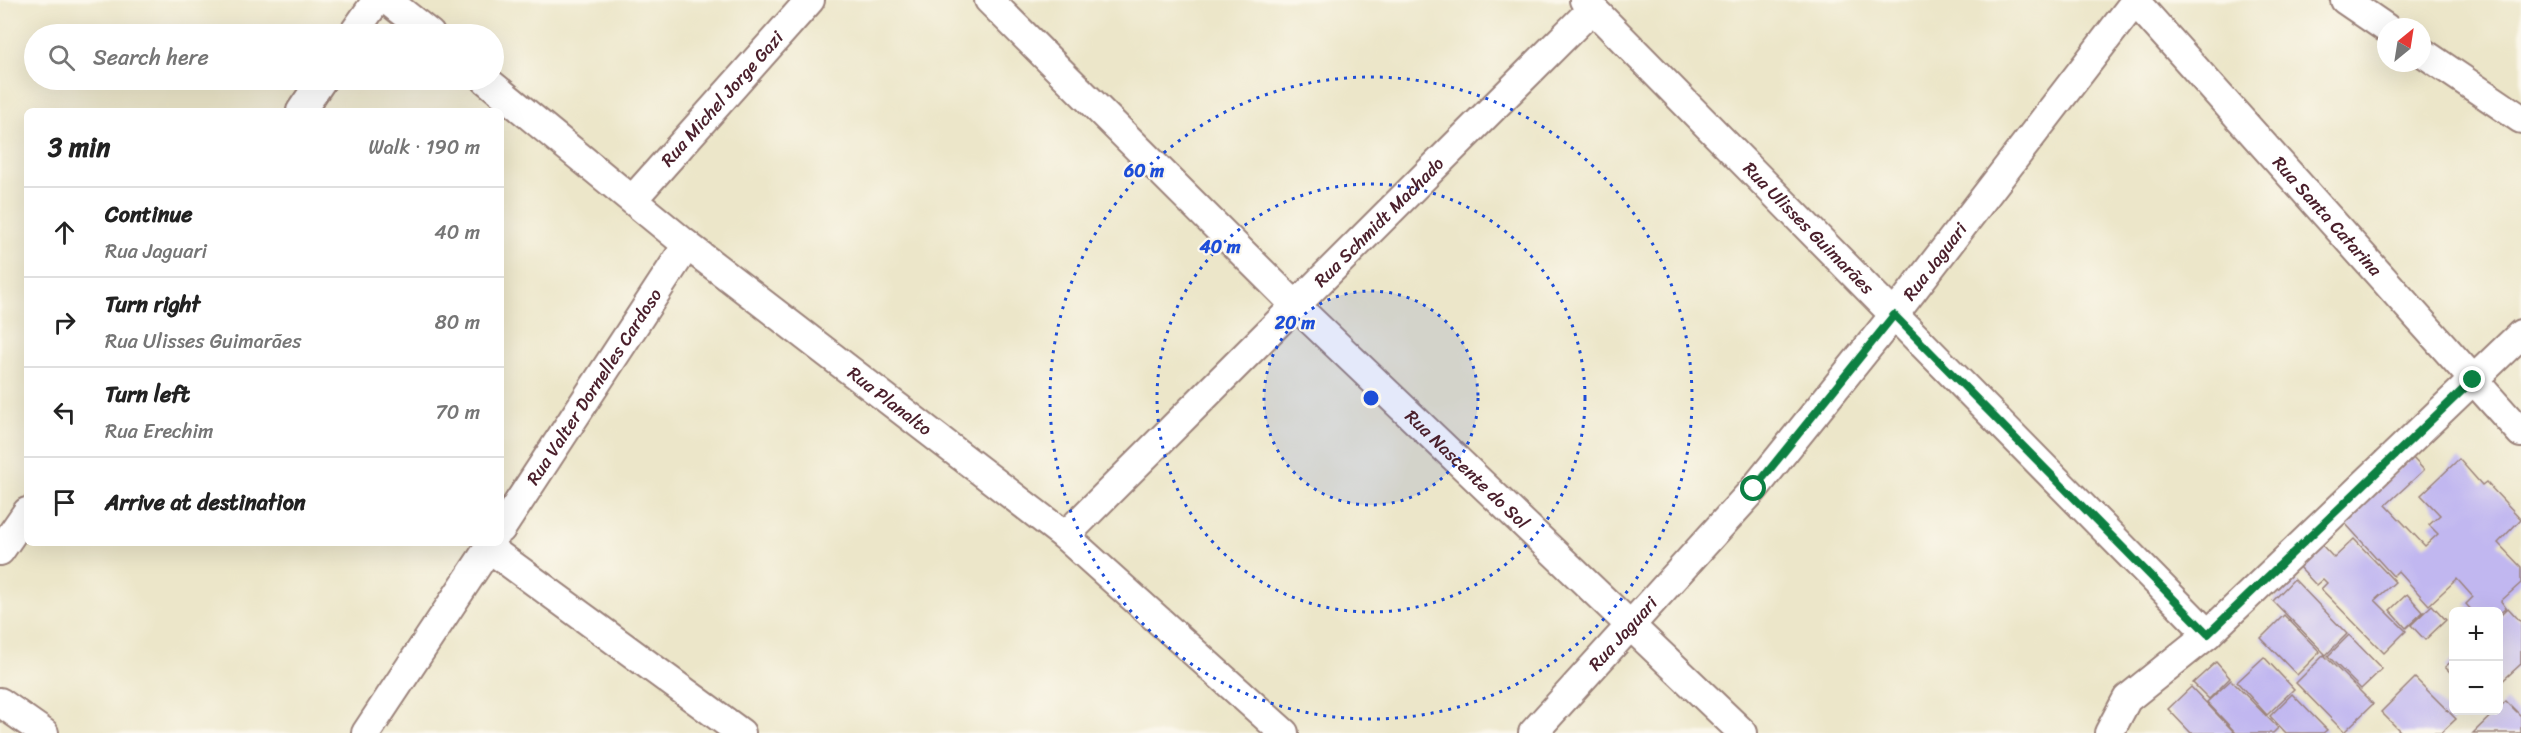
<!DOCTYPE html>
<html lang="en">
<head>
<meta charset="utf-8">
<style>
  :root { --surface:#fff; --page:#f6f6f6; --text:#222; --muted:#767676; --line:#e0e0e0 }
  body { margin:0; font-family:Sriracha,sans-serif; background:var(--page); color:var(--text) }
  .controls { position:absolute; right:18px; bottom:18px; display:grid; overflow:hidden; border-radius:9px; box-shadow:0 6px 24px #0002 }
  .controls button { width:54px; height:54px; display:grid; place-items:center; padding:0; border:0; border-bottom:2px solid var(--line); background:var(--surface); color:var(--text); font:30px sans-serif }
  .compass { position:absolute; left:2377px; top:18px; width:54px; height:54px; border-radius:50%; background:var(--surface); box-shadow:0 6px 24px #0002; rotate:30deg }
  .stop { position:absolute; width:18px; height:18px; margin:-14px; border:4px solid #0b8043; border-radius:50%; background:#fff }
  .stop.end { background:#0b8043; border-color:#fff; box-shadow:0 2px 6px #0008 }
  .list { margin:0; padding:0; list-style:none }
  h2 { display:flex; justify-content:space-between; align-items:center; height:78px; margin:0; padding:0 24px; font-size:26px }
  h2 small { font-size:20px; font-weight:400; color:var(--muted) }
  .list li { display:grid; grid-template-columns:39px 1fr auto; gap:18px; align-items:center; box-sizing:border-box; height:90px; padding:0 24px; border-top:2px solid var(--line) }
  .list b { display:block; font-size:22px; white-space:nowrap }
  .list p { margin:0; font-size:20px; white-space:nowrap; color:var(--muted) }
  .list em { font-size:20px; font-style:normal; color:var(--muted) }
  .icon { flex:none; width:33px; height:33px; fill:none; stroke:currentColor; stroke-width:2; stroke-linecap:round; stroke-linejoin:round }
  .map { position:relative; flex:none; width:2521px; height:733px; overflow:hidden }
  .search { position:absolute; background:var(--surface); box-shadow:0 6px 24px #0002; left:24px; top:24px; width:480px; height:66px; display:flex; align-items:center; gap:15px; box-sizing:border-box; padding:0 21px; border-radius:33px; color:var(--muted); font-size:22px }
  .panel { position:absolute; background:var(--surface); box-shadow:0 6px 24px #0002; left:24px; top:108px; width:480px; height:438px; border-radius:9px }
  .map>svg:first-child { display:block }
  .building { fill:#c1b7f0 }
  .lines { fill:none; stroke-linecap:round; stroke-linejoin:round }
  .street-casing { stroke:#9b827a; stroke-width:32 }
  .street { stroke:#fff; stroke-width:28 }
  .route { stroke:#0b8043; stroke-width:8 }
  .ring { fill:none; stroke:#1d4ed8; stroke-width:3; stroke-dasharray:3 6 }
  .labels { text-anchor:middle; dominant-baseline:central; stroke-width:4.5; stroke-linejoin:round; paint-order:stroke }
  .street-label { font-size:18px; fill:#4a1f2b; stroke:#fbf7ec }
  .centre { fill:#1d4ed8; stroke:#fbf7ec; stroke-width:3 }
  .ring-label { font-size:18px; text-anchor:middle; font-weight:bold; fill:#1d4ed8; stroke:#fbf7ec; stroke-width:4.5; stroke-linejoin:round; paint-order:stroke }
</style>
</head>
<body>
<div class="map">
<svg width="2521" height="733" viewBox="0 0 2521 733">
  <rect width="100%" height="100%" fill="#fbf7ec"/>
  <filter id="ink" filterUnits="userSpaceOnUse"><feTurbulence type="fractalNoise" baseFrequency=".0167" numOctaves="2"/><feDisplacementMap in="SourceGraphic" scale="12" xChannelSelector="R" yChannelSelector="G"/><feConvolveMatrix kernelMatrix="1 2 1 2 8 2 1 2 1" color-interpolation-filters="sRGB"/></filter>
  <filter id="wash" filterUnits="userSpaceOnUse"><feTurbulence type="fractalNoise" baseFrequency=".008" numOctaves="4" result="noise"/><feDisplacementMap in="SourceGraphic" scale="24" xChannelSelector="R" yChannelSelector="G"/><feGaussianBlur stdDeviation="1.35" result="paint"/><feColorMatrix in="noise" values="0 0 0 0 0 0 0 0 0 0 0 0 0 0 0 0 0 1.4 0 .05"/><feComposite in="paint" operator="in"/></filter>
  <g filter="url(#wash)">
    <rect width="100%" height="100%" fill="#ece6c9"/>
    <g id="blocks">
      <path class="building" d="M2412,457L2424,470L2386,505L2425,546L2438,534L2429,525L2440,515L2421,495L2459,459L2482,485L2486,482L2521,519L2498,543L2521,567V583L2501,601L2506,608L2498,615V612H2473L2466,604L2473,597L2457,579L2429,605L2398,571L2393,576L2344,522Z
        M2354,539L2395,582L2375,600L2406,631L2384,653L2321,589L2327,583L2323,579L2316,585L2298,566L2321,544L2334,558Z
        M2294,579L2347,634L2326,655L2273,601Z
        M2407,594L2423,612L2406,628L2390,610Z
        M2432,605L2446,620L2425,640L2411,625Z
        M2508,608L2521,622V664L2498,685V618Z
        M2284,615L2320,652L2297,675L2261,638Z
        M2349,635L2382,669L2361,689L2328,656Z
        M2324,655L2373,704L2344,732L2296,683Z
        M2264,657L2294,689L2267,715L2237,682Z
        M2454,659V676L2445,667Z
        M2216,662L2230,678L2209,699L2193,683Z
        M2415,678L2456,719L2441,733H2402L2381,712Z
        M2231,680L2278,728L2273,733H2236L2207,702Z
        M2191,687L2235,733H2191L2168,709Z
        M2292,694L2327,730L2323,733H2286L2270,716Z
        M2506,701L2521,716V733H2473Z"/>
    </g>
  </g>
  <g filter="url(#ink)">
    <use href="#blocks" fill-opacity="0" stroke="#9b827a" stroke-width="1.5"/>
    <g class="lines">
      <g class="street-casing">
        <g id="street">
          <path d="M387,0L430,34"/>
          <path id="s1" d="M989,0L1295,305L1743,733"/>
          <path id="s2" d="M1584,0L2208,634"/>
          <path id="s3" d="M2134,0L2521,433"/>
          <path d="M2345,0L2386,28"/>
          <path d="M353,34L377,0"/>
          <path d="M2422,52L2521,119"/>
          <path id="s4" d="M486,80L687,245L1065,536L1284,733"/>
          <path d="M301,111L322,80"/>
          <path id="s5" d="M633,199L810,0"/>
          <path id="s6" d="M501,529L687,245"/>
          <path id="s7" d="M1065,536L1592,9"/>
          <path d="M489,548L741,733"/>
          <path d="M0,551L27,512"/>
          <path d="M0,702L44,733"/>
          <path d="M366,733L492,543"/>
          <path id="s8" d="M1533,733L1754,489L1894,315L2136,0"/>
          <path d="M2109,733L2127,699L2208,634L2521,334"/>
        </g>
      </g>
      <use href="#street" class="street"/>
    </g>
  </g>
  <g class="lines" filter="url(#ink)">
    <path class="route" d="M1754,489L1894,315L2208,634L2473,380"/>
  </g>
  <circle cx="1371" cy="398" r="107" fill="#1d4ed8" fill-opacity=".12"/>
  <g class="ring">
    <circle cx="1371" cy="398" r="107"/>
    <circle cx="1371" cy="398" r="214"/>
    <circle cx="1371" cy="398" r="321"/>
  </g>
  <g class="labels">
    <g class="street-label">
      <text stroke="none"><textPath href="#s5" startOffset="134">Rua Michel Jorge Gazi</textPath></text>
      <text stroke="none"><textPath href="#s3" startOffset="290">Rua Santa Catarina</textPath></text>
      <text stroke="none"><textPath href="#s7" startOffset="444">Rua Schmidt Machado</textPath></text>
      <text stroke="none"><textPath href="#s2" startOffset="320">Rua Ulisses Guimarães</textPath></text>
      <text stroke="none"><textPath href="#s8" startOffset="620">Rua Jaguari</textPath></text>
      <text stroke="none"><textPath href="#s6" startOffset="170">Rua Valter Dornelles Cardoso</textPath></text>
      <text stroke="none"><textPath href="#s4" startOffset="516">Rua Planalto</textPath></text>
      <text stroke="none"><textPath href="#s1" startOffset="670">Rua Nascente do Sol</textPath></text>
      <text stroke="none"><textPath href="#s8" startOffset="134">Rua Jaguari</textPath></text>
    </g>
  </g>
  <circle cx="1371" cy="398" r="9" class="centre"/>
  <g class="ring-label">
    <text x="1144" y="177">60 m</text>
    <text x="1220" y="253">40 m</text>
    <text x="1295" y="329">20 m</text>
  </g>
</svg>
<div class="controls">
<button>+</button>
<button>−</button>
</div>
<svg class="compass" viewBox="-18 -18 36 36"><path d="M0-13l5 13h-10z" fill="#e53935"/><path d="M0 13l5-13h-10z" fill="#767676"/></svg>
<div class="stop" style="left:1754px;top:489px"></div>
<div class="stop end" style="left:2473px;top:380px"></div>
<div class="search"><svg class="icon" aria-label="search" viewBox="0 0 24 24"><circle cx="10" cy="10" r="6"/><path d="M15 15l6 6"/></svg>Search here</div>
<section class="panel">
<h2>3 min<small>Walk · 190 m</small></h2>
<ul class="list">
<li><svg class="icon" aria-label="ahead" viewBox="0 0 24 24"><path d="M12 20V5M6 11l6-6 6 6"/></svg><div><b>Continue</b><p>Rua Jaguari</p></div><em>40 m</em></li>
<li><svg class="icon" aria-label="right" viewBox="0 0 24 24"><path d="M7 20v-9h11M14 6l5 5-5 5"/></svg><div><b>Turn right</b><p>Rua Ulisses Guimarães</p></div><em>80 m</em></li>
<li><svg class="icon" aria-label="left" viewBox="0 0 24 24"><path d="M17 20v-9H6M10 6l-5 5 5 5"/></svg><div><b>Turn left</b><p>Rua Erechim</p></div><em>70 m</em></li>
<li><svg class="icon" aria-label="arrive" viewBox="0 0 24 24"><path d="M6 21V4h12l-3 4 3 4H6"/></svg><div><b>Arrive at destination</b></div></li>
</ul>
</section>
</div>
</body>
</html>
